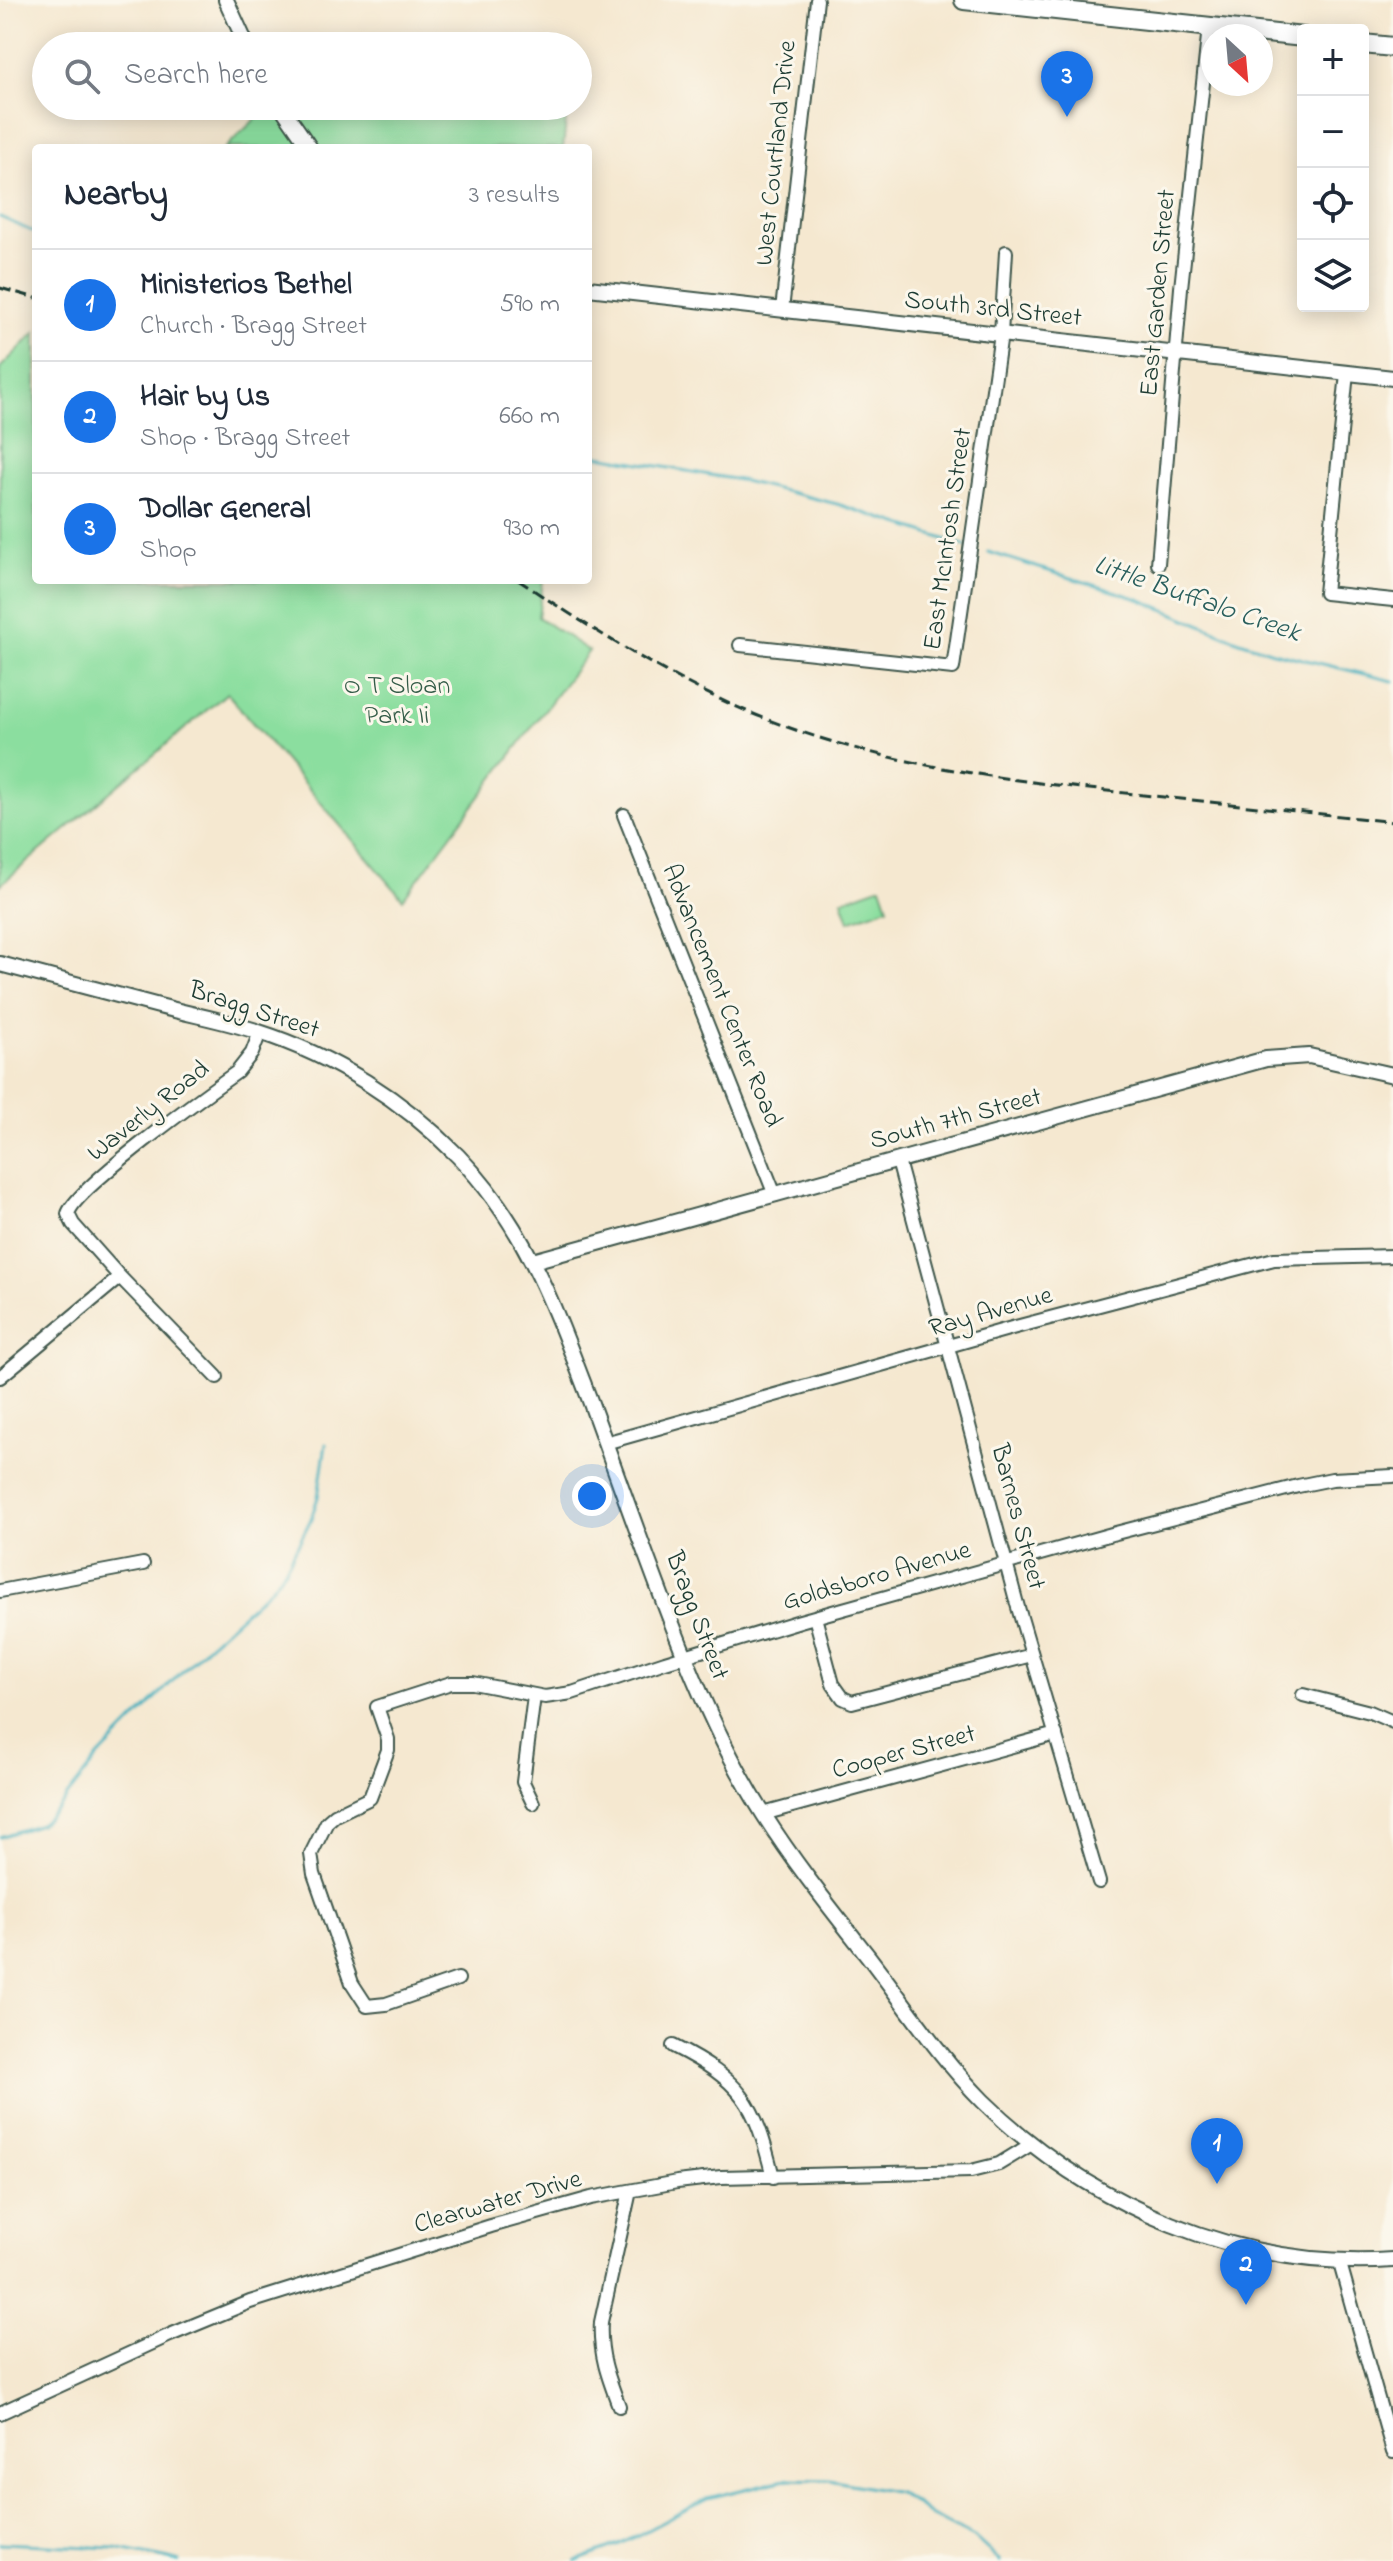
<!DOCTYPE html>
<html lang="en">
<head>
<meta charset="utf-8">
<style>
  :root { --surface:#fff; --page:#f6f6f7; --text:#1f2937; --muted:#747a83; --line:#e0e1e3; --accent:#1a73e8 }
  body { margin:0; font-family:"Indie Flower",sans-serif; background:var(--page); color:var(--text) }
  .controls { position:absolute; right:24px; top:24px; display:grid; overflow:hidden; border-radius:8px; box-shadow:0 4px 20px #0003 }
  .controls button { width:72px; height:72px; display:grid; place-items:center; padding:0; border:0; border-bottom:2px solid var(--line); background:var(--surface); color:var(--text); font:40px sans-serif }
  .compass { position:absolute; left:1201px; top:24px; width:72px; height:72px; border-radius:50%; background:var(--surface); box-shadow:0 4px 20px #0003; rotate:154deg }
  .you { position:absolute; left:592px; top:1496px; width:28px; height:28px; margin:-20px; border:6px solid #fff; border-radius:50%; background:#1a73e8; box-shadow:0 0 0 12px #1a73e833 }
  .badge { display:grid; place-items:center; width:52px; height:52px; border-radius:50%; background:var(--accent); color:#fff; font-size:26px; font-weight:700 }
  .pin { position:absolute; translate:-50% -66px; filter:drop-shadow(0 2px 4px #0008) }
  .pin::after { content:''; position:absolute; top:42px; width:28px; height:24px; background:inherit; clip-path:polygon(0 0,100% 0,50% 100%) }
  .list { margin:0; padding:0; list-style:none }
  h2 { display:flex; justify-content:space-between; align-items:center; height:104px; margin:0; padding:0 32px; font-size:34px }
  h2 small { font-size:26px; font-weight:400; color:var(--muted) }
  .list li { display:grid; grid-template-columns:52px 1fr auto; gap:24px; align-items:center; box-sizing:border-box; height:112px; padding:0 32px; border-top:2px solid var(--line) }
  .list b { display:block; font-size:30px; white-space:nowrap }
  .list p { margin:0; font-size:26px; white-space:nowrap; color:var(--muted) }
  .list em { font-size:26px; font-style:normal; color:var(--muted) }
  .icon { flex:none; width:44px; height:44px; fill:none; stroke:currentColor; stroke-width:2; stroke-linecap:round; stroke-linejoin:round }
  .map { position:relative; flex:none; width:1393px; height:2561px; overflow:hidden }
  .search { position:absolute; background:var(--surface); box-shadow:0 4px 20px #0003; left:32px; top:32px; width:560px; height:88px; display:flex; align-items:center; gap:20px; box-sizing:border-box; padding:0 28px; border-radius:44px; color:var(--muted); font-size:30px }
  .panel { position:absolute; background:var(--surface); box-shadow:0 4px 20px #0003; left:32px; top:144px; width:560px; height:440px; border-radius:8px }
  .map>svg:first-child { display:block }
  .green { fill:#8bde9f; stroke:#558e6a; stroke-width:2 }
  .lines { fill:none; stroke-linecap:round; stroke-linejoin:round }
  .stream { stroke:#40afbd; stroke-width:3 }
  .minor-casing { stroke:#3f574b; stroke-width:16 }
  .tertiary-casing { stroke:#3f574b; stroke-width:18 }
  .primary-casing { stroke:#3f574b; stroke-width:22 }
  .minor { stroke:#fff; stroke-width:12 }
  .tertiary { stroke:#fff; stroke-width:14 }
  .primary { stroke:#fff; stroke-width:18 }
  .rail { stroke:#1f3d34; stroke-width:3; stroke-dasharray:12 6; stroke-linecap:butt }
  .labels { text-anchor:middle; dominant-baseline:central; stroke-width:6; stroke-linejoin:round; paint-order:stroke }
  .street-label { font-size:26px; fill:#1f3d34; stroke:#fbf7ec }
  .park-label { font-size:26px; fill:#355d49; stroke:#fbf7ec }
  .water-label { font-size:28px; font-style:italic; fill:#295f5d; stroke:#fbf7ec }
</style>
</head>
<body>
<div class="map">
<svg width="1393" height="2561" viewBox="0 0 1393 2561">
  <rect width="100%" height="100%" fill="#fbf7ec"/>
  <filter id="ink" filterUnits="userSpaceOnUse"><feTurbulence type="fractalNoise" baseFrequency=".0125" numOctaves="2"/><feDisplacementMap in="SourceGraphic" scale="16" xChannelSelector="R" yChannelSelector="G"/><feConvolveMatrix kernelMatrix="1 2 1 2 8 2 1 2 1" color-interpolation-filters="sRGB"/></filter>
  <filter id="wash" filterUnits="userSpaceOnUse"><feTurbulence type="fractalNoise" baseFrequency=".006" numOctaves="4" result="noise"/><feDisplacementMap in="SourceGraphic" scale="32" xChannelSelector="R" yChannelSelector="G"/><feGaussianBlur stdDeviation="1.8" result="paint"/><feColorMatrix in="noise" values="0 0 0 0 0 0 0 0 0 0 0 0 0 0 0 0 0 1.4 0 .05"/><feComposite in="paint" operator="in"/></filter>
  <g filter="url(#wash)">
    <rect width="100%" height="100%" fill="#f5e8d0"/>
    <path class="green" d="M269,106H525L567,111L563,148H225Z
      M36,332V580H543L538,617L589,651L403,899L227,693L0,885V368Z
      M881,886L888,907L849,921L842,900Z"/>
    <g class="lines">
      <path class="stream" d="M0,217L36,233
        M588,454L739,480L837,504L966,546
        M988,552L1139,599L1237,640L1273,652L1393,681
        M0,1837L40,1824L57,1809L99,1756L206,1647L270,1589L285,1570L311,1519L318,1497L326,1444
        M0,2543L115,2548L179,2561
        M576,2561L619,2545L708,2498L786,2479L829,2480L899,2493L932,2516L974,2537L1000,2561"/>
    </g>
  </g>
  <g filter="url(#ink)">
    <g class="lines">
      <g class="minor-casing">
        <path id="minor" d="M782,310L817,0
          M1347,373L1325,593L1393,600
          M1158,564L1181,288L1209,27
          M740,645L953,668L1001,334L1006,252
          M624,815L775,1195
          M898,1161L1017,1604L1099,1882
          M0,1377L120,1277
          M217,1377L120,1277L73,1224L68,1214C74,1189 209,1092 237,1072L252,1053L260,1032
          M605,1443L1012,1328L1274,1259L1393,1256
          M0,1591L143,1564
          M815,1617L833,1684L843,1698L852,1702L1032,1655
          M1303,1695L1370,1712L1393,1722
          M533,1803L523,1782L534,1696
          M763,1814L1056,1734
          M458,1979L386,2004L367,2006L352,1983L314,1874L311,1854L327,1822L335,1815L370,1798L388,1750V1739L377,1707L451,1683H473L545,1697L572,1693L665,1662L800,1621L1112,1534L1298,1486L1332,1479L1393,1476
          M673,2046C742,2081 755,2102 773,2177
          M1339,2260L1393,2452
          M619,2406C608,2377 599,2353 601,2322L630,2191
          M0,2413L170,2335L250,2302L491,2226L591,2198L677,2182L721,2177L971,2171L999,2164L1030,2145"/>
      </g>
      <g class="tertiary-casing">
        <path id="tertiary" d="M226,0L247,46
          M281,106L310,148
          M588,288L1393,378
          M0,964C53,978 106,992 159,1006C192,1015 227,1021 259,1032C334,1056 403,1100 458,1156C526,1226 555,1309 589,1398C621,1485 651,1573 686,1659C708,1713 733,1766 764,1815C795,1864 832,1910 868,1956C905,2004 940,2058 983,2101C1090,2206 1241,2271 1393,2260
          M533,1261L1266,1059L1309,1056L1393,1075"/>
      </g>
      <g class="primary-casing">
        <path id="primary" d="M964,0L1303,37
          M1363,44L1393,47"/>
      </g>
      <use href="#minor" class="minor"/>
      <use href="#tertiary" class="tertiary"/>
      <use href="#primary" class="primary"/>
      <path class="rail" d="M0,288L36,298
        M518,580C597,632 678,685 766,719C886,766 1007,780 1134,794C1220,803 1307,812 1393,822"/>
    </g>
  </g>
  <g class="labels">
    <g class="street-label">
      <text transform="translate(777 153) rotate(-84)">West Courtland Drive</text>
      <text transform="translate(1159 293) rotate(-85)">East Garden Street</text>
      <text transform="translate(993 310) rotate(6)">South 3rd Street</text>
      <text transform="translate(949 539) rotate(-82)">East McIntosh Street</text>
      <text transform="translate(721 996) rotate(68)">Advancement Center Road</text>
      <text transform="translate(254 1011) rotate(18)">Bragg Street</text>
      <text transform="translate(149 1112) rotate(-38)">Waverly Road</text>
      <text transform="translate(956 1120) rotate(-15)">South 7th Street</text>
      <text transform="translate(991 1313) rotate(-16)">Ray Avenue</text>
      <text transform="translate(1017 1517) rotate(75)">Barnes Street</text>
      <text transform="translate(877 1577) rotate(-16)">Goldsboro Avenue</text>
      <text transform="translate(696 1616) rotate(69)">Bragg Street</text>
      <text transform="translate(904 1753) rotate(-15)">Cooper Street</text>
      <text transform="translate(498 2203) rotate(-16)">Clearwater Drive</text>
    </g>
    <g class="park-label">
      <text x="397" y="687">O T Sloan<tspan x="397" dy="30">Park Ii</tspan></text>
    </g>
    <g class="water-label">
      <text transform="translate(1197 600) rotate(19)">Little Buffalo Creek</text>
    </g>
  </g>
</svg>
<div class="controls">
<button>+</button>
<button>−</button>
<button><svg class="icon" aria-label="locate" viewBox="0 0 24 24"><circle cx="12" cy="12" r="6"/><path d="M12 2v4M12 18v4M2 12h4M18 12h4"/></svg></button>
<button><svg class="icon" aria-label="layers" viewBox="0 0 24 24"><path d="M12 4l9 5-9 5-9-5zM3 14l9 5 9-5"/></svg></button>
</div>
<svg class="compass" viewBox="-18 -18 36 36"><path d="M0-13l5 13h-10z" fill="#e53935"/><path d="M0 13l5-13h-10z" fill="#747a83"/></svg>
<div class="you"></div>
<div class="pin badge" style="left:1217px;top:2184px">1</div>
<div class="pin badge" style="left:1246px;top:2305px">2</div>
<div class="pin badge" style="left:1067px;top:117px">3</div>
<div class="search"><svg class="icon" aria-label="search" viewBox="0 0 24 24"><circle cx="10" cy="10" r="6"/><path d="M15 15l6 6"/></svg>Search here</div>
<section class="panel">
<h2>Nearby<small>3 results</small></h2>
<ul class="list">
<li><span class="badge">1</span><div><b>Ministerios Bethel</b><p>Church · Bragg Street</p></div><em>590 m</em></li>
<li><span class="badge">2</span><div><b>Hair by Us</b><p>Shop · Bragg Street</p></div><em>660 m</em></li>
<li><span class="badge">3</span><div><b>Dollar General</b><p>Shop</p></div><em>930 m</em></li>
</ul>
</section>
</div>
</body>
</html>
